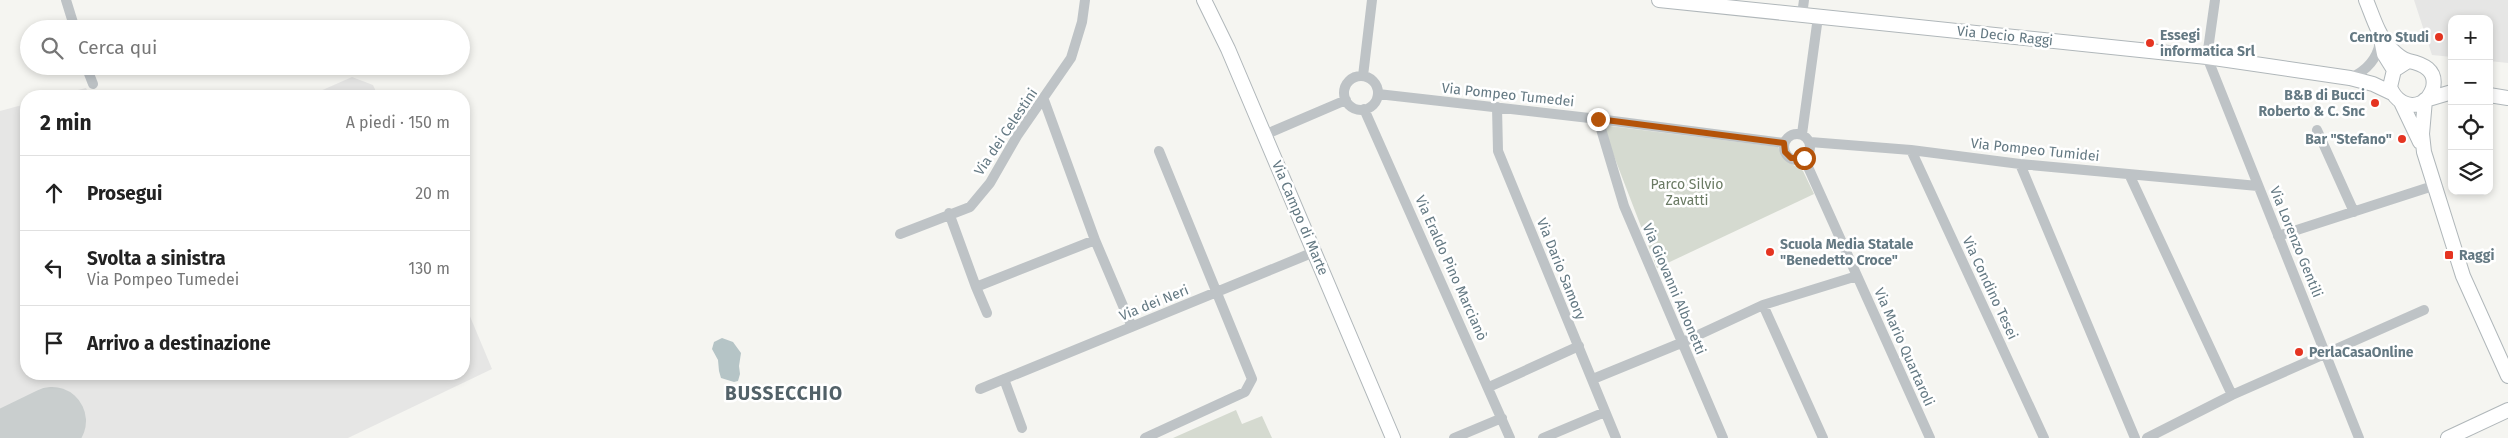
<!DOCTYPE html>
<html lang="it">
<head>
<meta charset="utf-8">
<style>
  :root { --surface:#fff; --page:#f2f2f2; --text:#222; --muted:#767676; --line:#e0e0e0 }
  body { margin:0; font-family:"Fira Sans",sans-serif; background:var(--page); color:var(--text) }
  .controls { position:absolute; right:15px; top:15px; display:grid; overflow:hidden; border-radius:10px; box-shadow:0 2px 8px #0003 }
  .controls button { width:45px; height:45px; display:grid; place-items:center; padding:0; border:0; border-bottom:1px solid var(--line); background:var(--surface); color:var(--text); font:25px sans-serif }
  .stop { position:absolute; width:15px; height:15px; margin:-11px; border:4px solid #b45309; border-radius:50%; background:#fff }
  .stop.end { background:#b45309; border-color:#fff; box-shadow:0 1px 5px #0008 }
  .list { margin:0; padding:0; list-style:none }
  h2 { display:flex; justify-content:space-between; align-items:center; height:65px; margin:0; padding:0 20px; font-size:21px }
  h2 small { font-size:16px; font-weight:400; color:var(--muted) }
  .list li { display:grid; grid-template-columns:32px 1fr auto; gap:15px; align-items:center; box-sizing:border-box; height:75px; padding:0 20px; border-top:1px solid var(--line) }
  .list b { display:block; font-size:19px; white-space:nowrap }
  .list p { margin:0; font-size:16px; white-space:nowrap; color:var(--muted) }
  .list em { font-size:16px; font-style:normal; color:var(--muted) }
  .icon { flex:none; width:28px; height:28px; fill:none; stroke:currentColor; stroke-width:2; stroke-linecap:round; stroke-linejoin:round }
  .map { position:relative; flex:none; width:2508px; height:438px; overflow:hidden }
  .search { position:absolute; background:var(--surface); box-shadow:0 2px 8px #0003; left:20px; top:20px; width:450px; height:55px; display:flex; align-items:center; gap:12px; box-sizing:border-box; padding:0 18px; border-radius:28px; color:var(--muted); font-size:19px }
  .panel { position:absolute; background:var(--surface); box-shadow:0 2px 8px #0003; left:20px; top:90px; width:450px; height:290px; border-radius:20px }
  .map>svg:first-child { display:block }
  .built { fill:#e6e6e5 }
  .green { fill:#d5dad0 }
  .water { fill:#b5c4c6 }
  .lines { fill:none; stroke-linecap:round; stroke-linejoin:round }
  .runway { stroke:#c9cece; stroke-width:68 }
  .secondary-casing { stroke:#b0b7ba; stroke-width:16 }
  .street { stroke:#bec3c6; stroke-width:10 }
  .secondary { stroke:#fff; stroke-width:14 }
  .route { stroke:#b45309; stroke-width:6 }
  .poi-dot { fill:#e53421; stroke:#fff; stroke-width:2 }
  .labels { text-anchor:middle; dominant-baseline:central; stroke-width:5; stroke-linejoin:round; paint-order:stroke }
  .poi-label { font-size:14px; font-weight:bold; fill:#647983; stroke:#fff; text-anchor:start }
  .street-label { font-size:14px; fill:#647983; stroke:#fff }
  .park-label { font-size:14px; fill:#6a7a63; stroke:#fff }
  .district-label { font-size:19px; font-weight:bold; letter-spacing:1px; fill:#526168; stroke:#fff }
</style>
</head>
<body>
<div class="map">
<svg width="2508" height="438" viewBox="0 0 2508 438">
  <rect width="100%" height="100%" fill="#f5f5f1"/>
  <path class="built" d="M2414,0H2508V63L2489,61V19H2452V57L2432,55Z
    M352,77L373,85L378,96H309Z
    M86,88L90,96H54Z
    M26,104V374H464V302L492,369L348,438H0V111Z"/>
  <path class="green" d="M1602,125L1778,147L1787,161L1803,171L1814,194L1657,268Z
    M1236,410L1242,424L1262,416L1272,438H1173Z"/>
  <path class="water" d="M722,338L733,342L741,353L739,366L740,374L738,381L734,382L721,378L719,371L718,360L712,349L714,342Z"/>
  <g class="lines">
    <path class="runway" d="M17,438L52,421"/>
    <g class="secondary-casing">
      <path id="secondary" d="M1204,0L1228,49L1393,438
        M1659,0L2207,57L2350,78L2373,84L2392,93
        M2366,0C2373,17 2378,35 2390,48C2395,53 2402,60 2409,61C2423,64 2437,70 2433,88C2431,94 2427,100 2421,103C2407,109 2395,100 2390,87L2394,70L2408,61
        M2381,39L2384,54L2394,70
        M2452,92L2425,100L2422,134L2424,152L2463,276L2508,376
        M2489,95L2508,98
        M2401,102L2420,142
        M2448,438L2508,410"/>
    </g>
    <path class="street" d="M66,0L75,29
      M2215,0L2207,57L2359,438
      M1802,15L1804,0
      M86,66L93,84
      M1363,76L1372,0
      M1344 93a17 17 0 1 1 34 0a17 17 0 1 1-34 0Z
      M2350,78C2366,71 2377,60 2380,42
      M1378,94L1598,119L1784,143
      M1044,100L1095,240L1132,327
      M1497,107L1498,151L1616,438
      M1364,109L1510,438
      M1598,119L1624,206L1723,438
      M2317,130L2354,212
      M1784 147a13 13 0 1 1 26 0a13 13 0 1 1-26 0Z
      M1802,134L1818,17
      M1264,135L1346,100
      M1810,142L1911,150L2020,164L2258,186
      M1911,150L2044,438
      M1804,158L1930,438
      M2020,164L2135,438
      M2129,174L2232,395
      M949,213L976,287L1095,240
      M900,234L970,207L990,183L1017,136L1071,58L1082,22L1085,0
      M2278,236L2433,186
      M976,287L987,313
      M1763,305L1823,438
      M1004,379L1022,428
      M1593,379L1681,343L1763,305L1857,276
      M1489,387L1579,346
      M980,389L1314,252
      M1145,438L1245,392L1252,379L1159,151
      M1454,438L1502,418
      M1543,438L1605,412
      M2147,438L2232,395L2424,310"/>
    <use href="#secondary" class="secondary"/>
  </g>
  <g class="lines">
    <path class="route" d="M1598,119L1784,143L1785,152L1791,158H1804"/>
  </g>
  <g class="poi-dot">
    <circle cx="2439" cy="37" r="5"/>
    <circle cx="2150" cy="43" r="5"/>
    <circle cx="2375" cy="103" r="5"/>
    <circle cx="2402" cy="139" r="5"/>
    <circle cx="1770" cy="252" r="5"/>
    <rect x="2444" y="250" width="10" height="10" rx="2.5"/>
    <circle cx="2299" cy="352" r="5"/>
  </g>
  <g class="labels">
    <g class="poi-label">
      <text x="2160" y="35">Essegi<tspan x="2160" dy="16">informatica Srl</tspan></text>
      <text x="2429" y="37" text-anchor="end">Centro Studi</text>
      <text x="2365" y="95" text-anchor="end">B&amp;B di Bucci<tspan x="2365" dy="16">Roberto &amp; C. Snc</tspan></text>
      <text x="2392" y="139" text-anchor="end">Bar "Stefano"</text>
      <text x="1780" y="244">Scuola Media Statale<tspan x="1780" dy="16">"Benedetto Croce"</tspan></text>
      <text x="2459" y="255">Raggi</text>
      <text x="2309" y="352">PerlaCasaOnline</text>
    </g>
    <g class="street-label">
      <text transform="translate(2005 36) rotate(6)">Via Decio Raggi</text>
      <text transform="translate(1508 95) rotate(6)">Via Pompeo Tumedei</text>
      <text transform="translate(1006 132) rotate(-56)">Via dei Celestini</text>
      <text transform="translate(2035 150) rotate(6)">Via Pompeo Tumidei</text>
      <text transform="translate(1300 218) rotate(67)">Via Campo di Marte</text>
      <text transform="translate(2296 242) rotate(68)">Via Lorenzo Gentili</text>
      <text transform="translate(1451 268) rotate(66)">Via Eraldo Pino Marcianò</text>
      <text transform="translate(1561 269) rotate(68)">Via Dario Samory</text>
      <text transform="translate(1990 288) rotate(65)">Via Condino Tesei</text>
      <text transform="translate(1674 289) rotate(67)">Via Giovanni Albonetti</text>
      <text transform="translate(1154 303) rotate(-22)">Via dei Neri</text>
      <text transform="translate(1904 347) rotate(66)">Via Mario Quartaroli</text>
    </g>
    <g class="park-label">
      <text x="1687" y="184">Parco Silvio<tspan x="1687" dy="16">Zavatti</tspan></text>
    </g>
    <g class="district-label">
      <text x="784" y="393">BUSSECCHIO</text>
    </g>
  </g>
</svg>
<div class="controls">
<button>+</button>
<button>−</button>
<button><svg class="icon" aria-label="locate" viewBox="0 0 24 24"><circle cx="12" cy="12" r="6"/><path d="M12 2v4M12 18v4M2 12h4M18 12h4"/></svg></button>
<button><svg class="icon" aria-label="layers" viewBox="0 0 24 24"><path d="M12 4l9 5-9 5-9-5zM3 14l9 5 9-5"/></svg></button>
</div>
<div class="stop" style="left:1804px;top:158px"></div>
<div class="stop end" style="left:1598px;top:119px"></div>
<div class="search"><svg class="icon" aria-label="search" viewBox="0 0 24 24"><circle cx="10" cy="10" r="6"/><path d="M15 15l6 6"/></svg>Cerca qui</div>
<section class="panel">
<h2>2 min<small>A piedi · 150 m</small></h2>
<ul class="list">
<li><svg class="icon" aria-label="ahead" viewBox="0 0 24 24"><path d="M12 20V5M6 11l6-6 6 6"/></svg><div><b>Prosegui</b></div><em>20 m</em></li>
<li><svg class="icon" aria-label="left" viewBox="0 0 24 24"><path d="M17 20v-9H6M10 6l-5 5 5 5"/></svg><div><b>Svolta a sinistra</b><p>Via Pompeo Tumedei</p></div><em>130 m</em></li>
<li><svg class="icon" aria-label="arrive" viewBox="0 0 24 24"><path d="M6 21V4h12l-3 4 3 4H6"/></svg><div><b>Arrivo a destinazione</b></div></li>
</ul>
</section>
</div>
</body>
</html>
